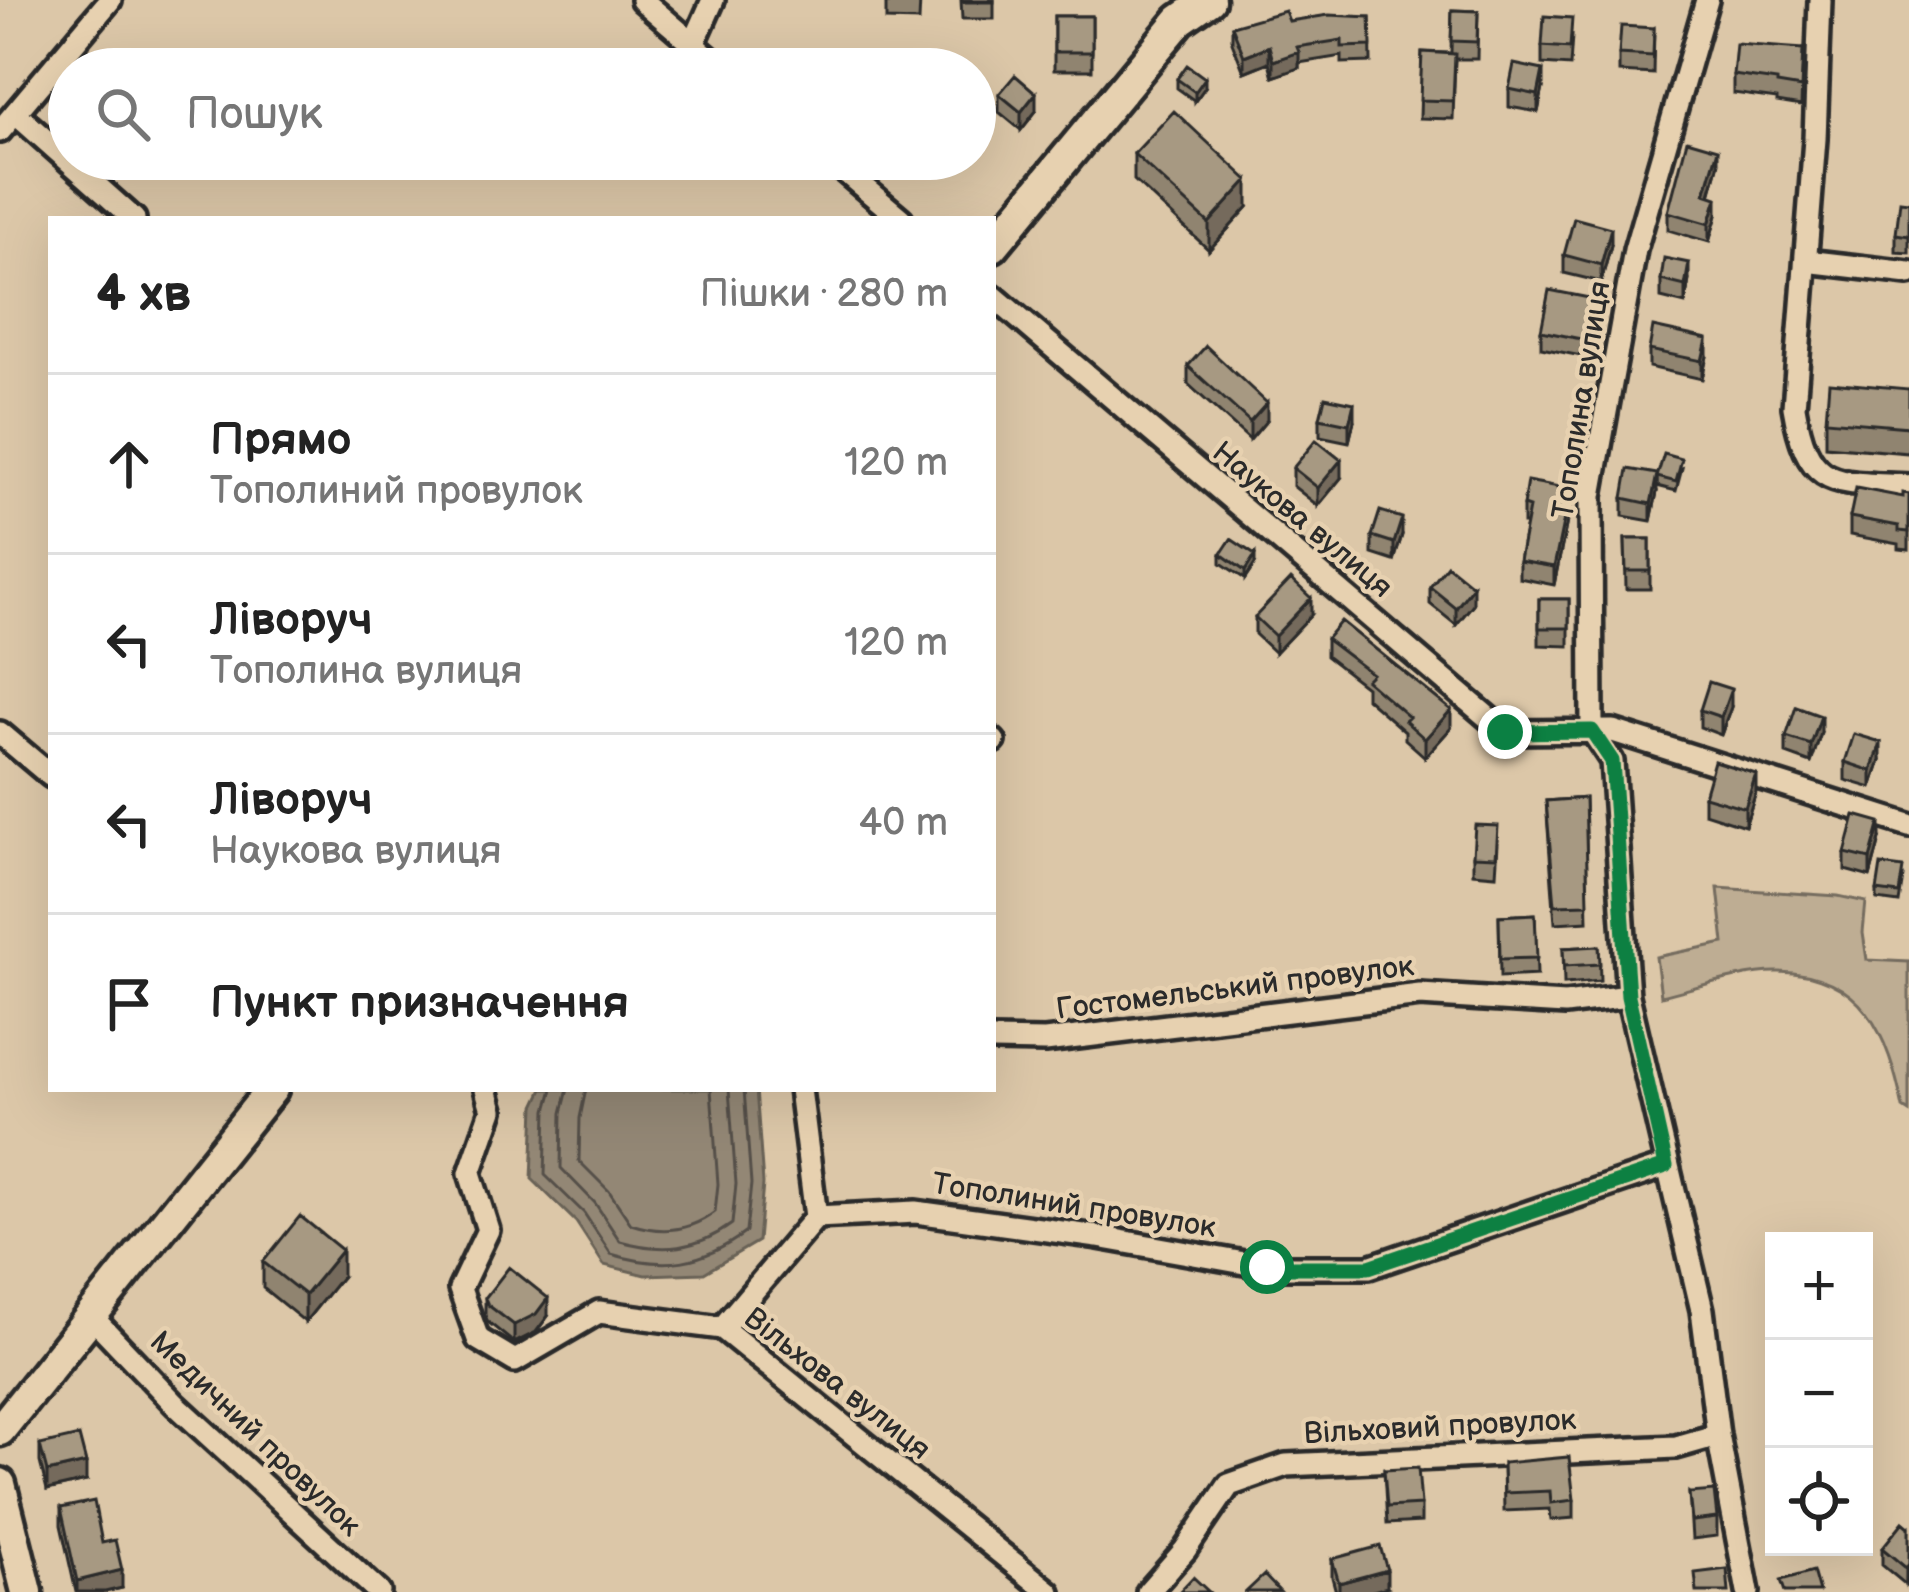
<!DOCTYPE html>
<html lang="uk">
<head>
<meta charset="utf-8">
<style>
  :root { --surface:#fff; --page:#f6f6f6; --text:#222; --muted:#767676; --line:#e0e0e0 }
  body { margin:0; font-family:"Balsamiq Sans",sans-serif; background:var(--page); color:var(--text) }
  .controls { position:absolute; right:36px; bottom:36px; display:grid; overflow:hidden; border-radius:0px; box-shadow:0 12px 48px #0002 }
  .controls button { width:108px; height:108px; display:grid; place-items:center; padding:0; border:0; border-bottom:3px solid var(--line); background:var(--surface); color:var(--text); font:60px sans-serif }
  .stop { position:absolute; width:36px; height:36px; margin:-27px; border:9px solid #0b8043; border-radius:50%; background:#fff }
  .stop.end { background:#0b8043; border-color:#fff; box-shadow:0 3px 12px #0008 }
  .list { margin:0; padding:0; list-style:none }
  h2 { display:flex; justify-content:space-between; align-items:center; height:156px; margin:0; padding:0 48px; font-size:51px }
  h2 small { font-size:39px; font-weight:400; color:var(--muted) }
  .list li { display:grid; grid-template-columns:78px 1fr auto; gap:36px; align-items:center; box-sizing:border-box; height:180px; padding:0 48px; border-top:3px solid var(--line) }
  .list b { display:block; font-size:45px; white-space:nowrap }
  .list p { margin:0; font-size:39px; white-space:nowrap; color:var(--muted) }
  .list em { font-size:39px; font-style:normal; color:var(--muted) }
  .icon { flex:none; width:66px; height:66px; fill:none; stroke:currentColor; stroke-width:2; stroke-linecap:round; stroke-linejoin:round }
  .map { position:relative; flex:none; width:1909px; height:1592px; overflow:hidden }
  .search { position:absolute; background:var(--surface); box-shadow:0 12px 48px #0002; left:48px; top:48px; width:948px; height:132px; display:flex; align-items:center; gap:30px; box-sizing:border-box; padding:0 42px; border-radius:66px; color:var(--muted); font-size:45px }
  .panel { position:absolute; background:var(--surface); box-shadow:0 12px 48px #0002; left:48px; top:216px; width:948px; height:876px; border-radius:0px }
  .map>svg:first-child { display:block }
  .green { fill:#bead93; stroke:#746c5f; stroke-width:3 }
  .water { fill:#938775; stroke:#696257; stroke-width:3 }
  .lines { fill:none; stroke-linecap:round; stroke-linejoin:round }
  .shore { stroke:#555049; stroke-width:3 }
  .street-casing { stroke:#2b2b2b; stroke-width:30 }
  .secondary-casing { stroke:#2b2b2b; stroke-width:39 }
  .street { stroke:#e7d1b0; stroke-width:21 }
  .secondary { stroke:#e7d1b0; stroke-width:30 }
  .wall { fill:#908470; stroke:#2b2b2b; stroke-width:3 }
  .shaded-wall { fill:#756b5b; stroke:#2b2b2b; stroke-width:3 }
  .building { fill:#a79982; stroke:#2b2b2b; stroke-width:3 }
  .route { stroke:#0b8043; stroke-width:15 }
  .labels { text-anchor:middle; dominant-baseline:central; stroke-width:9; stroke-linejoin:round; paint-order:stroke }
  .street-label { font-size:30px; fill:#2b2b2b; stroke:#e7d1b0 }
</style>
</head>
<body>
<div class="map">
<svg width="1909" height="1592" viewBox="0 0 1909 1592">
  <rect width="100%" height="100%" fill="#dcc7a8"/>
  <filter id="ink" filterUnits="userSpaceOnUse"><feTurbulence type="fractalNoise" baseFrequency=".00833" numOctaves="2"/><feDisplacementMap in="SourceGraphic" scale="24" xChannelSelector="R" yChannelSelector="G"/><feConvolveMatrix kernelMatrix="1 2 1 2 8 2 1 2 1" color-interpolation-filters="sRGB"/></filter>
  <g filter="url(#ink)">
    <path class="green" d="M1718,888L1838,896L1866,902L1863,933L1867,960L1909,962V1112L1903,1108C1888,1035 1864,974 1779,972C1745,971 1695,988 1661,996L1656,957L1724,943Z"/>
    <path class="water" d="M543,1089H756L763,1184L758,1241L704,1273L645,1275L604,1265L576,1222L532,1179L535,1106Z"/>
    <g class="lines">
      <path class="shore" d="M553,1089L547,1110L545,1175L584,1213L611,1254C664,1270 702,1265 746,1232L751,1184L744,1089
        M568,1089L562,1113L561,1168L595,1203L620,1241C663,1253 696,1250 732,1224L736,1184L729,1089
        M586,1089L580,1118L579,1161L609,1191L631,1224C661,1234 690,1231 715,1212L718,1184L711,1089"/>
      <g class="street-casing">
        <path id="street" d="M642,0L722,69
          M1707,0L1635,250L1591,496L1592,731L1612,761L1628,996L1702,1310L1718,1435L1748,1592
          M1820,0L1815,139L1794,407C1808,491 1835,482 1909,486
          M693,45L713,0
          M15,113L134,219
          M0,131L110,0
          M830,159L901,219
          M1806,261L1909,273
          M993,296L1505,732L1613,731L1909,825
          M0,733L51,776
          M993,740L994,741
          M993,1040L1045,1041L1420,995L1565,1004L1628,996
          M486,1089L492,1110L470,1173L488,1230L460,1289L478,1339L515,1361L599,1312L722,1328L1049,1592
          M816,1217L916,1212L1098,1237L1267,1267H1369L1666,1166
          M93,1318L175,1404L379,1592
          M722,1328L816,1217L800,1089
          M1148,1592L1185,1550L1229,1485L1286,1465L1676,1447L1718,1435"/>
      </g>
      <g class="secondary-casing">
        <path id="secondary" d="M993,246L1180,20L1209,0
          M0,1430L272,1089
          M0,1484L27,1592"/>
      </g>
      <use href="#street" class="street"/>
      <use href="#secondary" class="secondary"/>
    </g>
    <path class="wall" d="M886,0H920L919,21L886,20Z
      M961,0H994V19H962Z
      M1452,10L1478,11L1477,59H1455L1453,119L1420,118L1422,52L1451,53Z
      M1054,16H1092V70H1054Z
      M1370,17L1371,62L1342,63V56L1299,63V68L1273,77L1269,62L1244,72L1232,42V26Z
      M1654,28L1653,74L1619,72V54Z
      M1572,36L1570,66L1542,64V46Z
      M1803,49L1801,106L1777,102V99L1733,93V75Z
      M1177,79L1205,87L1195,101L1177,88Z
      M1543,88L1538,112L1509,107V89Z
      M999,94L1036,111L1021,130L999,112Z
      M1134,154L1248,207L1209,250L1134,180Z
      M1718,166L1710,196L1717,215L1709,242L1668,230V212Z
      M1909,202V253L1896,252V234Z
      M1611,245L1601,282L1564,273V255Z
      M1661,280H1689L1685,304L1661,298Z
      M1594,316L1586,357L1541,348V331Z
      M1649,350L1707,356L1702,379L1649,367Z
      M1188,366L1267,420L1250,440L1188,384Z
      M1909,389V453L1826,446V420Z
      M1320,418L1354,421L1349,442L1320,436Z
      M1293,468L1341,478L1318,506L1293,486Z
      M1682,468L1676,491L1657,486V477Z
      M1657,492L1651,521L1623,516V498Z
      M1909,494V550L1899,549V544L1850,535V517Z
      M1523,506H1570L1554,585L1519,578V561L1526,524H1523Z
      M1402,535L1394,561L1372,554V536Z
      M1625,539H1650V589H1626Z
      M1221,554L1255,564L1245,579L1221,563Z
      M1430,587L1473,604L1456,625L1430,604Z
      M1539,599H1569V646L1539,645Z
      M1311,615L1275,653L1255,634V617Z
      M1326,639L1451,728L1425,757L1405,739V732L1366,698V687L1326,656Z
      M1731,707L1721,735L1700,727V710Z
      M1821,733L1811,763L1786,754V737Z
      M1881,760L1872,788L1845,780V762Z
      M1756,792L1745,826L1704,813V796Z
      M1585,798L1588,921L1555,923L1546,801Z
      M1880,839L1870,877L1845,870V853Z
      M1498,844L1496,875L1473,873V856Z
      M1903,877L1899,903L1877,900V891Z
      M1535,914L1537,975L1500,977L1499,916Z
      M1599,946L1600,981L1564,984L1563,948Z
      M263,1262L342,1276L305,1322L263,1288Z
      M485,1298L548,1316L536,1332L514,1343L488,1322L485,1315Z
      M40,1445L86,1481L47,1490L40,1462Z
      M1503,1463L1574,1500V1518L1551,1520L1550,1509L1504,1511Z
      M1384,1470L1421,1505V1522L1387,1524Z
      M1689,1493L1717,1518V1536L1692,1539Z
      M61,1508L102,1543L122,1588L105,1592H76L61,1525Z
      M1909,1527L1906,1585L1882,1565V1548Z
      M1332,1559L1387,1587L1370,1592H1336L1332,1577Z"/>
    <path class="shaded-wall" d="M1269,46V62L1244,72V56Z
      M1299,52V68L1273,77V61Z
      M1543,70V88L1538,112V95Z
      M1205,78V87L1195,101V92Z
      M1036,93V111L1021,130V112Z
      M1718,149V166L1705,212V194Z
      M1248,180V207L1209,250V223Z
      M1717,198V215L1709,242V224Z
      M1611,228V245L1601,282V265Z
      M1689,263V280L1685,304V286Z
      M1594,299V316L1586,357V340Z
      M1707,339V356L1702,379V361Z
      M1267,403V420L1250,440V422Z
      M1354,403V421L1349,442V424Z
      M1341,460V478L1318,506V488Z
      M1657,474V492L1651,521V504Z
      M1570,489V506L1554,585V567Z
      M1402,518V535L1394,561V543Z
      M1255,555V564L1245,579V571Z
      M1473,586V604L1456,625V608Z
      M1311,598V615L1275,653V636Z
      M1731,689V707L1721,735V717Z
      M1451,710V728L1425,757V739Z
      M1821,716V733L1811,763V745Z
      M1881,742V760L1872,788V771Z
      M1756,774V792L1745,826V808Z
      M1880,822V839L1870,877V859Z
      M342,1250V1276L305,1322V1295Z
      M548,1298V1316L536,1332L514,1343V1325Z
      M86,1463V1481L47,1490V1472Z
      M1909,1564V1581L1906,1585V1568Z
      M122,1570V1588L105,1592H77V1581Z
      M1387,1570V1587L1370,1592H1339V1583Z"/>
    <path class="building" d="M886,0H919V3H886Z
      M962,0H994V2H962Z
      M1452,10L1478,11L1477,42L1451,41Z
      M1285,11L1289,21L1329,15L1370,17L1371,46L1342,47V40L1297,47L1299,52L1273,61L1269,46L1244,56L1232,26Z
      M1054,16H1092V52H1054Z
      M1544,16L1572,18L1570,48L1542,46Z
      M1621,26L1654,28L1653,56L1619,54Z
      M1736,44L1803,49L1801,88L1777,84V81L1733,75Z
      M1422,52L1455,54L1453,101L1420,100Z
      M1514,64L1543,70L1538,95L1509,89Z
      M1187,65L1205,78L1195,92L1177,79Z
      M1015,75L1036,93L1021,112L999,94Z
      M1174,111L1248,180L1209,223L1134,154Z
      M1687,140L1718,149L1705,194L1717,198L1709,224L1668,212Z
      M1900,201L1909,202V236L1896,234Z
      M1574,218L1611,228L1601,265L1564,255Z
      M1664,258L1689,263L1685,286L1661,280Z
      M1549,290L1594,299L1586,340L1541,331Z
      M1653,327L1707,339L1702,361L1649,350Z
      M1206,346L1267,403L1250,422L1188,366Z
      M1829,382L1909,389V427L1826,420Z
      M1325,397L1354,403L1349,424L1320,418Z
      M1316,440L1341,460L1318,488L1293,468Z
      M1664,454L1682,459L1676,482L1657,477Z
      M1628,469L1657,474L1651,504L1623,498Z
      M1527,481L1570,489L1554,567L1519,561L1529,508L1523,506Z
      M1856,488L1903,497V493L1909,494V532L1899,531V526L1850,517Z
      M1380,511L1402,518L1394,543L1372,536Z
      M1231,539L1255,555L1245,571L1221,554Z
      M1625,539H1650V571H1626Z
      M1447,565L1473,586L1456,608L1430,587Z
      M1291,579L1311,598L1275,636L1255,617Z
      M1539,599H1569V628H1539Z
      M1341,621L1451,710L1425,739L1405,721L1409,717L1366,680L1372,674L1326,639Z
      M1709,682L1731,689L1721,717L1700,710Z
      M1796,707L1821,716L1811,745L1786,737Z
      M1854,734L1881,742L1872,771L1845,762Z
      M1714,761L1756,774L1745,808L1704,796Z
      M1585,798L1588,904L1555,905L1546,801Z
      M1855,815L1880,822L1870,859L1845,853Z
      M1475,825L1498,826L1496,857L1473,856Z
      M1881,865L1903,868L1899,894L1877,891Z
      M1535,914L1537,958L1500,959L1499,916Z
      M1599,946L1600,964L1564,966L1563,948Z
      M300,1216L342,1250L305,1295L263,1262Z
      M509,1267L548,1298L536,1314L514,1325L488,1305L485,1298Z
      M79,1436L86,1463L47,1472L40,1445Z
      M1569,1457L1574,1500L1551,1503L1550,1491L1504,1493L1503,1463Z
      M1418,1468L1421,1505L1387,1507L1384,1470Z
      M1714,1491L1717,1518L1692,1521L1689,1493Z
      M94,1501L102,1543L115,1540L122,1570L77,1581L61,1508Z
      M1903,1522L1909,1527V1564L1906,1568L1882,1548Z
      M1380,1546L1387,1570L1339,1583L1332,1559Z
      M1727,1569L1729,1592H1697L1695,1573Z
      M1813,1571L1819,1592H1785L1781,1580Z
      M1264,1575L1280,1592H1246Z
      M1193,1577L1209,1592H1179Z"/>
  </g>
  <g class="lines" filter="url(#ink)">
    <path class="route" d="M1267,1267H1369L1666,1166L1628,996L1612,761L1592,731L1505,732"/>
  </g>
  <g class="labels">
    <g class="street-label">
      <text transform="translate(1582 400) rotate(-81)">Тополина вулиця</text>
      <text transform="translate(1302 520) rotate(40)">Наукова вулиця</text>
      <text transform="translate(1235 988) rotate(-7)">Гостомельський провулок</text>
      <text transform="translate(1074 1206) rotate(9)">Тополиний провулок</text>
      <text transform="translate(837 1384) rotate(38)">Вільхова вулиця</text>
      <text transform="translate(1440 1427) rotate(-3)">Вільховий провулок</text>
      <text transform="translate(255 1434) rotate(44)">Медичний провулок</text>
    </g>
  </g>
</svg>
<div class="controls">
<button>+</button>
<button>−</button>
<button><svg class="icon" aria-label="locate" viewBox="0 0 24 24"><circle cx="12" cy="12" r="6"/><path d="M12 2v4M12 18v4M2 12h4M18 12h4"/></svg></button>
</div>
<div class="stop" style="left:1267px;top:1267px"></div>
<div class="stop end" style="left:1505px;top:732px"></div>
<div class="search"><svg class="icon" aria-label="search" viewBox="0 0 24 24"><circle cx="10" cy="10" r="6"/><path d="M15 15l6 6"/></svg>Пошук</div>
<section class="panel">
<h2>4 хв<small>Пішки · 280 m</small></h2>
<ul class="list">
<li><svg class="icon" aria-label="ahead" viewBox="0 0 24 24"><path d="M12 20V5M6 11l6-6 6 6"/></svg><div><b>Прямо</b><p>Тополиний провулок</p></div><em>120 m</em></li>
<li><svg class="icon" aria-label="left" viewBox="0 0 24 24"><path d="M17 20v-9H6M10 6l-5 5 5 5"/></svg><div><b>Ліворуч</b><p>Тополина вулиця</p></div><em>120 m</em></li>
<li><svg class="icon" aria-label="left" viewBox="0 0 24 24"><path d="M17 20v-9H6M10 6l-5 5 5 5"/></svg><div><b>Ліворуч</b><p>Наукова вулиця</p></div><em>40 m</em></li>
<li><svg class="icon" aria-label="arrive" viewBox="0 0 24 24"><path d="M6 21V4h12l-3 4 3 4H6"/></svg><div><b>Пункт призначення</b></div></li>
</ul>
</section>
</div>
</body>
</html>
